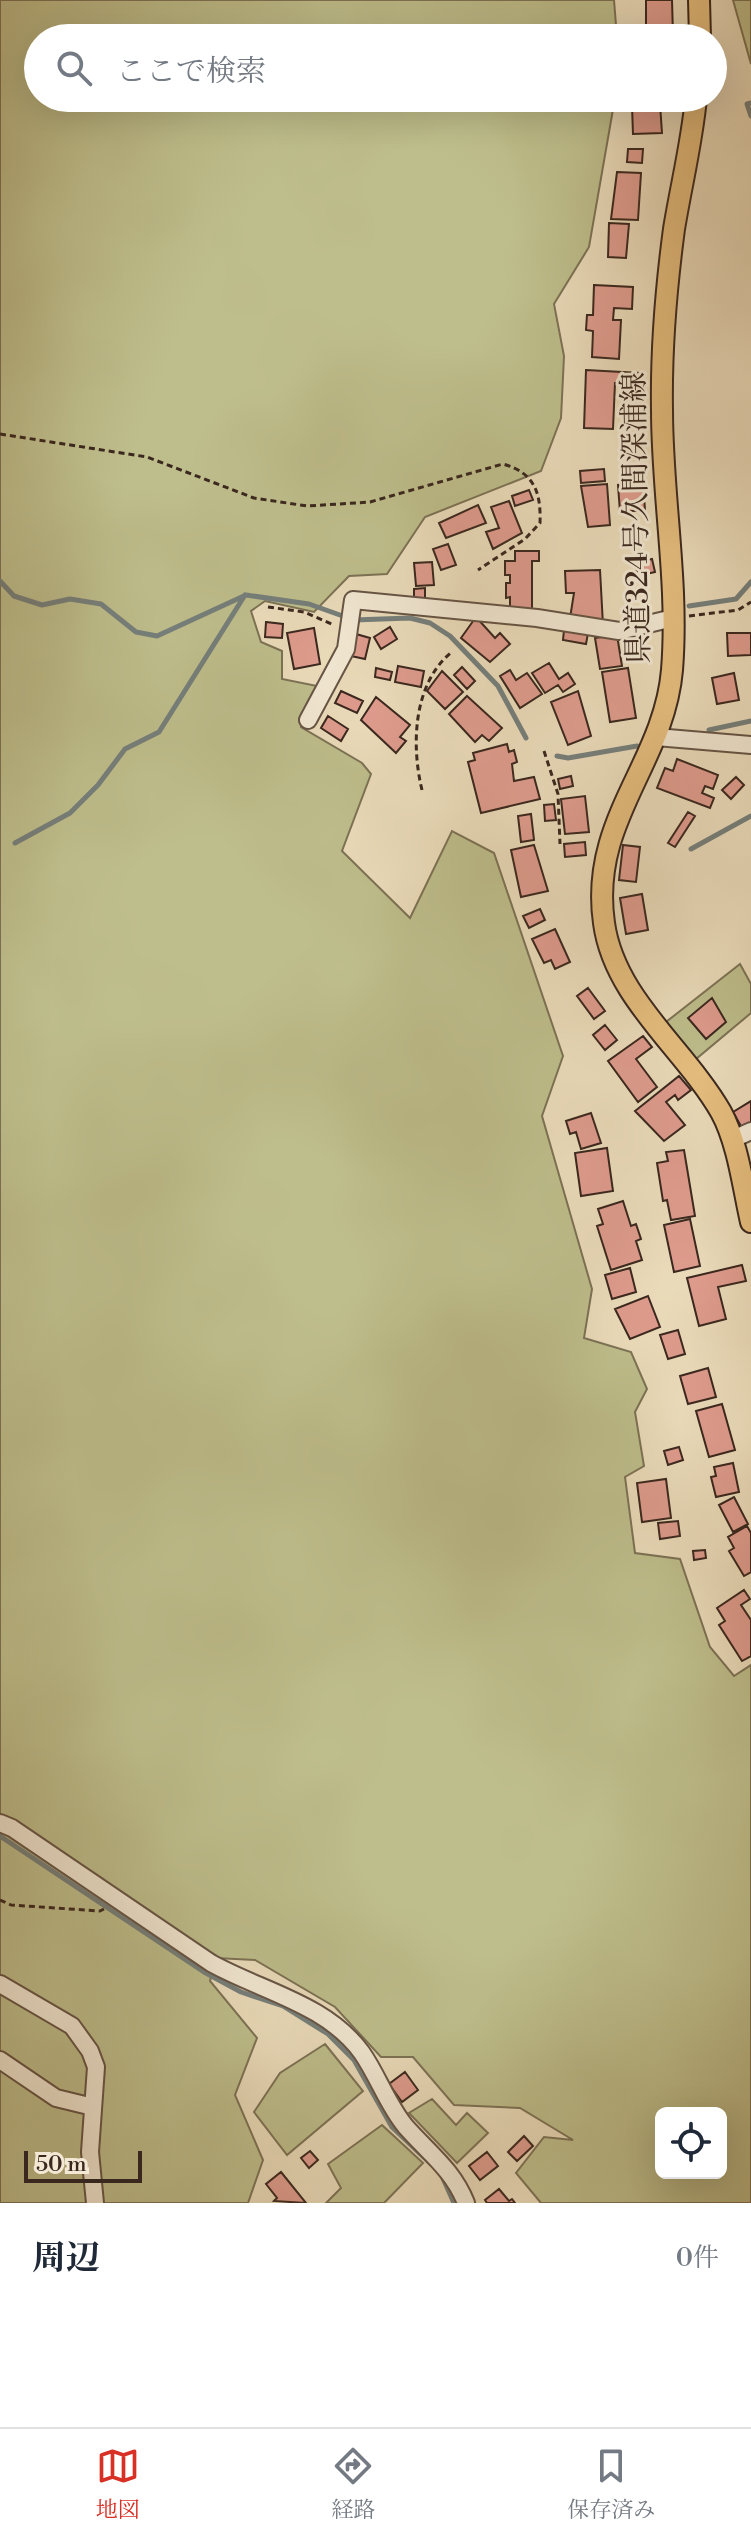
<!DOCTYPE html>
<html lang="ja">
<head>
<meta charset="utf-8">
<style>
  :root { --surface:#fff; --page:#f2f2f3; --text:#1f2937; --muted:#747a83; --line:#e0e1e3; --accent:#d93025 }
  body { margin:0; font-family:"Libre Bodoni","Noto Serif JP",serif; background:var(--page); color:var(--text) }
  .controls { position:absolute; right:24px; bottom:24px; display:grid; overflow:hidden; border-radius:12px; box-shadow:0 8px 32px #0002 }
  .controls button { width:72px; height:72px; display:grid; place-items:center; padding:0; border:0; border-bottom:2px solid var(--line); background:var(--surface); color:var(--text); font:40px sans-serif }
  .scale { position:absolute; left:24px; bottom:20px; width:118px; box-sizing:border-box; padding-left:8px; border:4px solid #3a271e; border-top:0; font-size:22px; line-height:28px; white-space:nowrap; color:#3a271e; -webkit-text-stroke:6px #f2e8d3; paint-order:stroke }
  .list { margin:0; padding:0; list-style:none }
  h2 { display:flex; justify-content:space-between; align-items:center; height:104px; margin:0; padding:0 32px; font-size:34px }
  h2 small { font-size:26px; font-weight:400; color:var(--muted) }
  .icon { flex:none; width:44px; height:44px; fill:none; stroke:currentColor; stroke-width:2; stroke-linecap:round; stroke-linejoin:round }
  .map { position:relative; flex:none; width:751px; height:2203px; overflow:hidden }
  .search { position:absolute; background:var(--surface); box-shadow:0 8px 32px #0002; left:24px; right:24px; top:24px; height:88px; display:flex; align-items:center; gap:20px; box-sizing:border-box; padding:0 28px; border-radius:44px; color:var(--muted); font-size:30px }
  .sheet { height:224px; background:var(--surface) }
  nav { display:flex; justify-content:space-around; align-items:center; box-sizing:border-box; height:112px; border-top:2px solid var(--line); background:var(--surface); font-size:22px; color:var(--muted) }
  nav a { display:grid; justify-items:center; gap:4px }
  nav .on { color:var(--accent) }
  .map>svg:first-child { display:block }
  .green { fill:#bebe8c; stroke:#7c7255; stroke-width:2; fill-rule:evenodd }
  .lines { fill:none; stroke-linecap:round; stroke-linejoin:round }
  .stream { stroke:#757f7b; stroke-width:5 }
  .building { fill:#df9c8e; stroke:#3a271e; stroke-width:2 }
  .minor-casing { stroke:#665445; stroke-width:20 }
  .major-casing { stroke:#3a271e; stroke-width:24 }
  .path { stroke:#3a271e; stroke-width:3; stroke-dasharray:6 4; stroke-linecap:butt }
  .minor { stroke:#f2e8d3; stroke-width:16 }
  .major { stroke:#e6be7e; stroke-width:20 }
  .labels { text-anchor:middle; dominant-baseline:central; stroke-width:6; stroke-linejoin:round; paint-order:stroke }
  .street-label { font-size:30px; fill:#3a271e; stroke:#f2e8d3 }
</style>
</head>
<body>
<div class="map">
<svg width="751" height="2203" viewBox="0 0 751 2203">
  <rect width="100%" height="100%" fill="#ebdcbb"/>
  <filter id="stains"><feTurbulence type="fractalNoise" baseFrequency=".0025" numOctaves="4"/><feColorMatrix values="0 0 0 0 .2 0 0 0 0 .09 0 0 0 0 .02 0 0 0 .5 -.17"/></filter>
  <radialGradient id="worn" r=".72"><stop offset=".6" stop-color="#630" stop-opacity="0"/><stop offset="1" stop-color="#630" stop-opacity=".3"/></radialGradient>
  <path class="green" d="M0,0H614L617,38H38V98H615L589,247L554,304L564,356L561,418L541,471L425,517L387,574L349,576L314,612L265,601L251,611L261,642L282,651V679L317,686L301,727L362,763L371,774L342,851L410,918L452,831L494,853L563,1056L542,1116L592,1289L584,1338L631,1352L647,1389L635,1412L644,1466L625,1477L635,1553L680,1559L710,1647L734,1676L751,1665V2203H541L516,2173L544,2137L573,2140L520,2108L454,2105L413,2057H381L335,2007L255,1960L216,1958L210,1981L257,2038L235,2095L263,2160L248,2203H0ZM661,2113H721V2173H661Z
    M733,0H751V64Z
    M740,964L751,984V1013L696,1059L666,1022Z
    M325,2044L363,2091L287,2155L254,2112L280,2073Z
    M432,2099L456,2125L467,2113L488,2133L457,2163L409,2113Z
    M382,2125L423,2163L384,2203H326L341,2188L328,2164Z"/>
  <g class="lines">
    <path class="stream" d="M751,103L747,104L751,116
      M0,581L14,596L42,605L70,599L101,604L136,632L157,636L246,595L309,604L354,620L410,618L430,623L450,636L498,686L526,738
      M689,606L736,599L751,582
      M709,730L751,721
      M557,756L568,758L637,746
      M15,843L70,813L98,785L125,749L159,732L245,595
      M691,849L751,816
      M0,1836L204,1972L241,1992L283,2006L328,2034L354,2060L392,2127L430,2163
      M442,2176L454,2203"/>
  </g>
  <path class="building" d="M646,0H672L673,35L646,36Z
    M660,104L662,133L633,134L632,106Z
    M628,149H643L642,163L627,162Z
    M617,172L641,173L638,220L611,219Z
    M609,223L629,224L626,258L608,257Z
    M594,285L633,287L632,309L614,308L613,320H621L619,359L592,357L593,331L586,330L587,315H593Z
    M586,370L640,373L639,384L615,383L613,429L584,428Z
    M604,469L605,481L581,483L580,471Z
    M643,483L645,510L620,512L618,485Z
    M607,484L610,525L588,527L581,486Z
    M529,490L533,500L515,506L512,496Z
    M509,501L522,533L493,549L486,532L499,528L491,507Z
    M478,505L486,523L446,538L439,523Z
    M448,544L456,565L441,570L433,549Z
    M515,551H539V561H532V609H510V597L506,598V583H510V575H505V561H515Z
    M652,559L655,572L638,576L635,563Z
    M432,562L434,585L416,586L414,563Z
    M600,570L603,625L570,618L574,593H566L565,571Z
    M425,588V600L414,601V589Z
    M476,617L495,638L500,633L510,644L490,662L461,638Z
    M266,622L283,624L282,638L265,637Z
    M390,627L397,639L381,649L374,637Z
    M314,628L320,664L294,669L287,633Z
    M564,630L588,633L586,644L563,640Z
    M727,633H751V655L728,656Z
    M356,634L370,638L365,659L351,656Z
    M617,635L622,666L600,669L595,638Z
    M549,663L559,679L568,673L575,684L563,692L558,685L545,693L532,673Z
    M398,666L424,671L421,687L395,682Z
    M462,667L475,681L467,689L454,675Z
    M376,668L392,672L390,680L375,677Z
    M628,668L636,718L610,722L602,672Z
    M510,670L516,680L527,673L542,694L520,708L500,676Z
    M442,671L463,692L445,709L427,691Z
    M734,673L739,700L717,704L712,678Z
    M341,691L363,701L357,713L335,703Z
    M578,691L591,736L568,745L551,702Z
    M467,696L502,728L489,741L482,735L475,742L449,714Z
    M376,697L410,725L400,737L406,741L396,753L361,720Z
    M328,716L348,729L341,741L321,728Z
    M507,744L509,752L514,750L517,762L512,764L514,781L534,777L540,799L481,813L468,762L475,760L473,753Z
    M677,759L718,775L713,789L705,786L702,793L714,798L710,808L657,788L665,768L673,771Z
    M571,776L573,786L560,789L558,779Z
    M736,777L744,785L731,799L722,790Z
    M585,796L589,832L565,834L561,799Z
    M554,804L556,820L545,821L544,805Z
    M688,812L695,816L675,847L668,843Z
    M531,814L534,840L521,842L518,816Z
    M585,842L586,855L565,857L564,844Z
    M534,845L548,891L521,897L511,850Z
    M623,845L640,847L636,882L619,880Z
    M642,894L648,930L626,934L620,898Z
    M540,909L545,920L529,928L523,916Z
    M555,929L570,962L555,969L551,960L544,963L532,939Z
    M588,988L605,1011L594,1019L577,996Z
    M712,998L726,1022L706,1039L688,1018Z
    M605,1025L617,1040L605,1050L593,1035Z
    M643,1036L652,1047L636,1059L657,1087L638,1102L608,1061Z
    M679,1076L691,1090L678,1100L675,1095L666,1102L685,1125L664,1141L635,1111Z
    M751,1101V1122L742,1128L733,1112Z
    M591,1113L601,1143L581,1149L576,1132L570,1134L566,1121Z
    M607,1148L613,1191L581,1196L575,1153Z
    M684,1150L695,1216L671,1220L667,1200L663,1201L657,1163L668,1161L666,1152Z
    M623,1201L631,1226L636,1224L641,1239L636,1241L642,1260L611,1270L597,1226L603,1224L598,1209Z
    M690,1219L700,1266L674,1272L664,1225Z
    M742,1265L746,1281L718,1287L726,1319L699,1326L687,1278Z
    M630,1268L636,1292L612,1299L605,1275Z
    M648,1296L660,1327L630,1339L615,1309Z
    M678,1330L685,1354L668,1359L660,1335Z
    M708,1368L716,1397L688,1404L680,1376Z
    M722,1404L735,1450L709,1457L696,1411Z
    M679,1447L683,1460L668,1465L664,1451Z
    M733,1463L739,1492L716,1497L711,1477L716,1476L714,1467Z
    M666,1479L671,1518L642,1522L637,1483Z
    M734,1497L748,1524L733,1532L719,1505Z
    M678,1521L680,1536L660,1539L658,1523Z
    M747,1526L751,1533V1572L744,1576L729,1551L734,1548L728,1537Z
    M705,1550L706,1558L694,1560L693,1551Z
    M744,1590L750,1599L741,1605L751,1620V1656L742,1661L719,1625L725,1621L717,1608Z
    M405,2072L418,2090L402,2102L389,2084Z
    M524,2136L533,2146L517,2161L508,2152Z
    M310,2151L318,2160L309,2168L301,2158Z
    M487,2152L498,2166L480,2180L469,2166Z
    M281,2172L306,2203L274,2201L277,2198L266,2184Z
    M499,2189L509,2201L512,2199L515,2203H487L485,2200Z"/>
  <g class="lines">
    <g class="minor-casing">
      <path id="minor" d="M308,720L346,649L353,600L537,618L619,631L673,618
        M656,737L751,745
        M731,1140L751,1131
        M0,1823L12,1828L211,1963C261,1991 327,2004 362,2053C378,2076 388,2106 406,2127C429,2153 453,2170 466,2203
        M0,1984L72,2026L90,2051L96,2067L90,2152L95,2203
        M0,2060L56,2098L93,2107"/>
    </g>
    <g class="major-casing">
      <path id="major" d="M699,0L700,38
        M696,98C692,142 681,186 674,229C666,289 661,350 662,410C662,497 679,583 672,670C664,764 589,820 604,923C614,998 685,1049 721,1112C738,1143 743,1187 751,1222"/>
    </g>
    <path class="path" d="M0,434L147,457L254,498L307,506L370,502L503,464C535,473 541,493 540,523L525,539L478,570
      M268,607L304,612L334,625
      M689,616L738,610L751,602
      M544,751L558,794L560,844
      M422,790C411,745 413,682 453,651
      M0,1900L11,1905L100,1911L104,1909"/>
    <use href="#minor" class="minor"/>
    <use href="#major" class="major"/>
  </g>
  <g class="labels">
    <g class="street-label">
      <text transform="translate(637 518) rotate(-91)">県道324号久間深浦線</text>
    </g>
  </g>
  <rect width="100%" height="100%" filter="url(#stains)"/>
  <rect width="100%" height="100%" fill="url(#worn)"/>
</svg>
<div class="controls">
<button><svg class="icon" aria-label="locate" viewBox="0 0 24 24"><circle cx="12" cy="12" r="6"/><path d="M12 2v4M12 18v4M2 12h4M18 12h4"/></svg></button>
</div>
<div class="scale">50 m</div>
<div class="search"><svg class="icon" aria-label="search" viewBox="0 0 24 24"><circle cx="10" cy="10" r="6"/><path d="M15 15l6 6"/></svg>ここで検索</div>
</div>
<section class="sheet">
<h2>周辺<small>0件</small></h2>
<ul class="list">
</ul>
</section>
<nav>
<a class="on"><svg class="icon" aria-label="map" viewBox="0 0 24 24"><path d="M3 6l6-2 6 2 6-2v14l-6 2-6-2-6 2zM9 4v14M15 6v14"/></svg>地図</a>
<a><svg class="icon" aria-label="directions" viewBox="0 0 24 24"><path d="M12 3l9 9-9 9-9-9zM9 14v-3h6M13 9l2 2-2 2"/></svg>経路</a>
<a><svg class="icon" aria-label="saved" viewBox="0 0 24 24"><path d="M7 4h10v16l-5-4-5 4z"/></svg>保存済み</a>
</nav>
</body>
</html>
